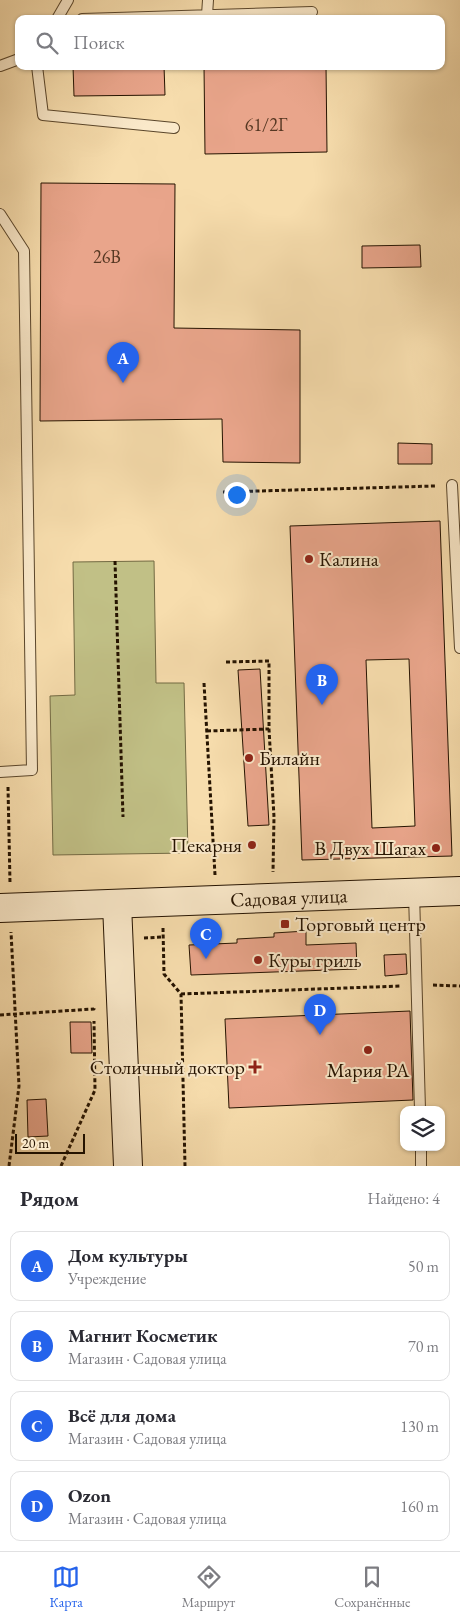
<!DOCTYPE html>
<html lang="ru">
<head>
<meta charset="utf-8">
<style>
  :root { --surface:#fff; --page:#f7f7f7; --text:#2b2b33; --muted:#7c7c81; --line:#e1e1e2; --accent:#2563eb }
  body { margin:0; font-family:"EB Garamond",serif; background:var(--page); color:var(--text) }
  .controls { position:absolute; right:15px; bottom:15px; display:grid; overflow:hidden; border-radius:10px; box-shadow:0 1px 4px #0004 }
  .controls button { width:45px; height:45px; display:grid; place-items:center; padding:0; border:0; border-bottom:1px solid var(--line); background:var(--surface); color:var(--text); font:25px sans-serif }
  .scale { position:absolute; left:15px; bottom:12px; width:70px; box-sizing:border-box; padding-left:5px; border:2px solid #251300; border-top:0; font-size:14px; line-height:18px; white-space:nowrap; color:#251300; -webkit-text-stroke:4px #fae9ca; paint-order:stroke }
  .you { position:absolute; left:236px; top:494px; width:18px; height:18px; margin:-12px; border:4px solid #fff; border-radius:50%; background:#1a73e8; box-shadow:0 0 0 8px #1a73e833 }
  .badge { display:grid; place-items:center; width:32px; height:32px; border-radius:50%; background:var(--accent); color:#fff; font-size:16px; font-weight:700 }
  .pin { position:absolute; translate:-50% -41px; filter:drop-shadow(0 1px 2px #0008) }
  .pin::after { content:''; position:absolute; top:26px; width:18px; height:15px; background:inherit; clip-path:polygon(0 0,100% 0,50% 100%) }
  .list { margin:0; padding:0; list-style:none }
  h2 { display:flex; justify-content:space-between; align-items:center; height:65px; margin:0; padding:0 20px; font-size:21px }
  h2 small { font-size:16px; font-weight:400; color:var(--muted) }
  .list li { display:grid; grid-template-columns:32px 1fr auto; gap:15px; align-items:center; box-sizing:border-box; height:70px; margin:0 10px 10px; padding:0 10px; border:1px solid var(--line); border-radius:10px }
  .list b { display:block; font-size:19px; white-space:nowrap }
  .list p { margin:0; font-size:16px; white-space:nowrap; color:var(--muted) }
  .list em { font-size:16px; font-style:normal; color:var(--muted) }
  .icon { flex:none; width:28px; height:28px; fill:none; stroke:currentColor; stroke-width:2; stroke-linecap:round; stroke-linejoin:round }
  .map { position:relative; flex:none; width:460px; height:1166px; overflow:hidden }
  .search { position:absolute; background:var(--surface); box-shadow:0 1px 4px #0004; left:15px; right:15px; top:15px; height:55px; display:flex; align-items:center; gap:12px; box-sizing:border-box; padding:0 18px; border-radius:10px; color:var(--muted); font-size:19px }
  .sheet { height:385px; background:var(--surface) }
  nav { display:flex; justify-content:space-around; align-items:center; box-sizing:border-box; height:70px; border-top:1px solid var(--line); background:var(--surface); font-size:14px; color:var(--muted) }
  nav a { display:grid; justify-items:center; gap:2px }
  nav .on { color:var(--accent) }
  .map>svg:first-child { display:block }
  .green { fill:#c1c086; stroke:#736a43 }
  .building { fill:#e9a58b; stroke:#251300; fill-rule:evenodd }
  .lines { fill:none; stroke-linecap:round; stroke-linejoin:round }
  .lane-casing { stroke:#5a462b; stroke-width:12 }
  .secondary-casing { stroke:#251300; stroke-width:30 }
  .path { stroke:#251300; stroke-width:3; stroke-dasharray:4 2.5; stroke-linecap:butt }
  .lane { stroke:#fae9ca; stroke-width:10 }
  .secondary { stroke:#fae9ca; stroke-width:28 }
  .poi-dot { fill:#8f2418; stroke:#fae9ca; stroke-width:2 }
  .labels { text-anchor:middle; dominant-baseline:central; stroke-width:4; stroke-linejoin:round; paint-order:stroke }
  .number-label { font-size:18px; fill:#563823 }
  .poi-label { font-size:20px; fill:#251300; stroke:#fae9ca; text-anchor:start }
  .street-label { font-size:20px; fill:#251300; stroke:#fae9ca }
</style>
</head>
<body>
<div class="map">
<svg width="460" height="1166" viewBox="0 0 460 1166">
  <rect width="100%" height="100%" fill="#f7ddad"/>
  <filter id="stains"><feTurbulence type="fractalNoise" baseFrequency=".004" numOctaves="4"/><feColorMatrix values="0 0 0 0 .2 0 0 0 0 .09 0 0 0 0 .02 0 0 0 .5 -.17"/></filter>
  <radialGradient id="worn" r=".72"><stop offset=".6" stop-color="#630" stop-opacity="0"/><stop offset="1" stop-color="#630" stop-opacity=".3"/></radialGradient>
  <path class="green" d="M154,561L156,683H184L188,853L53,855L50,696L75,695L73,562Z"/>
  <path class="building" d="M73,66H164L165,95L74,96Z
    M204,66H326L327,152L205,154Z
    M41,183L175,184L174,328L300,330V463L223,462L222,419L40,421Z
    M420,245L421,267L362,268V246Z
    M398,443L432,444V464H398Z
    M440,521L452,856L302,860L290,526ZM409,659L415,826L372,828L366,660Z
    M260,669L269,825L248,826L238,670Z
    M306,931V945L356,943L357,969L191,975L189,945L237,943V939L274,937V933Z
    M406,954L407,974L385,976L384,955Z
    M410,1011L413,1100L229,1108L225,1019Z
    M70,1022H91L92,1053H71Z
    M46,1099L48,1136L28,1137L27,1100Z"/>
  <g class="lines">
    <g class="lane-casing">
      <path id="lane" d="M207,15L208,0
        M57,19L68,0
        M82,19L312,12
        M0,66L19,59
        M37,66L43,115L174,128
        M0,214L24,251L32,770L0,772
        M452,485L460,648
        M414,893L420,1110
        M421,1147V1166"/>
    </g>
    <g class="secondary-casing">
      <g id="secondary">
        <path d="M117,904L128,1166"/>
        <path id="s1" d="M0,908L460,891"/>
      </g>
    </g>
    <path class="path" d="M223,492L435,486
      M115,561L123,817
      M226,662L269,661V729L274,817L273,872
      M204,683L215,875
      M207,731L269,729
      M8,787L10,883
      M163,928L164,974L181,994L185,1166
      M144,938L163,937
      M433,985L460,986
      M181,994L400,986
      M0,1015L94,1009V1006
      M9,1166L19,1086L11,932
      M61,1166L95,1090L94,1021"/>
    <use href="#lane" class="lane"/>
    <use href="#secondary" class="secondary"/>
  </g>
  <g class="poi-dot">
    <circle cx="309" cy="559" r="5"/>
    <circle cx="249" cy="758" r="5"/>
    <circle cx="252" cy="845" r="5"/>
    <circle cx="436" cy="848" r="5"/>
    <rect x="280" y="919" width="10" height="10" rx="2.5"/>
    <circle cx="258" cy="960" r="5"/>
    <circle cx="368" cy="1050" r="5"/>
    <path d="M252.5 1059.5h5v5h5v5h-5v5h-5v-5h-5v-5h5z"/>
  </g>
  <g class="labels">
    <g class="number-label">
      <text x="266" y="124">61/2Г</text>
      <text x="107" y="256">26В</text>
    </g>
    <g class="poi-label">
      <text x="319" y="559">Калина</text>
      <text x="259" y="758">Билайн</text>
      <text x="242" y="845" text-anchor="end">Пекарня</text>
      <text x="426" y="848" text-anchor="end">В Двух Шагах</text>
      <text x="295" y="924">Торговый центр</text>
      <text x="268" y="960">Куры гриль</text>
      <text x="245" y="1067" text-anchor="end">Столичный доктор</text>
      <text x="368" y="1070" text-anchor="middle">Мария РА</text>
    </g>
    <g class="street-label">
      <text stroke="none"><textPath href="#s1" startOffset="289">Садовая улица</textPath></text>
    </g>
  </g>
  <rect width="100%" height="100%" filter="url(#stains)"/>
  <rect width="100%" height="100%" fill="url(#worn)"/>
</svg>
<div class="controls">
<button><svg class="icon" aria-label="layers" viewBox="0 0 24 24"><path d="M12 4l9 5-9 5-9-5zM3 14l9 5 9-5"/></svg></button>
</div>
<div class="scale">20 m</div>
<div class="you"></div>
<div class="pin badge" style="left:123px;top:383px">A</div>
<div class="pin badge" style="left:322px;top:705px">B</div>
<div class="pin badge" style="left:206px;top:959px">C</div>
<div class="pin badge" style="left:320px;top:1035px">D</div>
<div class="search"><svg class="icon" aria-label="search" viewBox="0 0 24 24"><circle cx="10" cy="10" r="6"/><path d="M15 15l6 6"/></svg>Поиск</div>
</div>
<section class="sheet">
<h2>Рядом<small>Найдено: 4</small></h2>
<ul class="list">
<li><span class="badge">A</span><div><b>Дом культуры</b><p>Учреждение</p></div><em>50 m</em></li>
<li><span class="badge">B</span><div><b>Магнит Косметик</b><p>Магазин · Садовая улица</p></div><em>70 m</em></li>
<li><span class="badge">C</span><div><b>Всё для дома</b><p>Магазин · Садовая улица</p></div><em>130 m</em></li>
<li><span class="badge">D</span><div><b>Ozon</b><p>Магазин · Садовая улица</p></div><em>160 m</em></li>
</ul>
</section>
<nav>
<a class="on"><svg class="icon" aria-label="map" viewBox="0 0 24 24"><path d="M3 6l6-2 6 2 6-2v14l-6 2-6-2-6 2zM9 4v14M15 6v14"/></svg>Карта</a>
<a><svg class="icon" aria-label="directions" viewBox="0 0 24 24"><path d="M12 3l9 9-9 9-9-9zM9 14v-3h6M13 9l2 2-2 2"/></svg>Маршрут</a>
<a><svg class="icon" aria-label="saved" viewBox="0 0 24 24"><path d="M7 4h10v16l-5-4-5 4z"/></svg>Сохранённые</a>
</nav>
</body>
</html>
